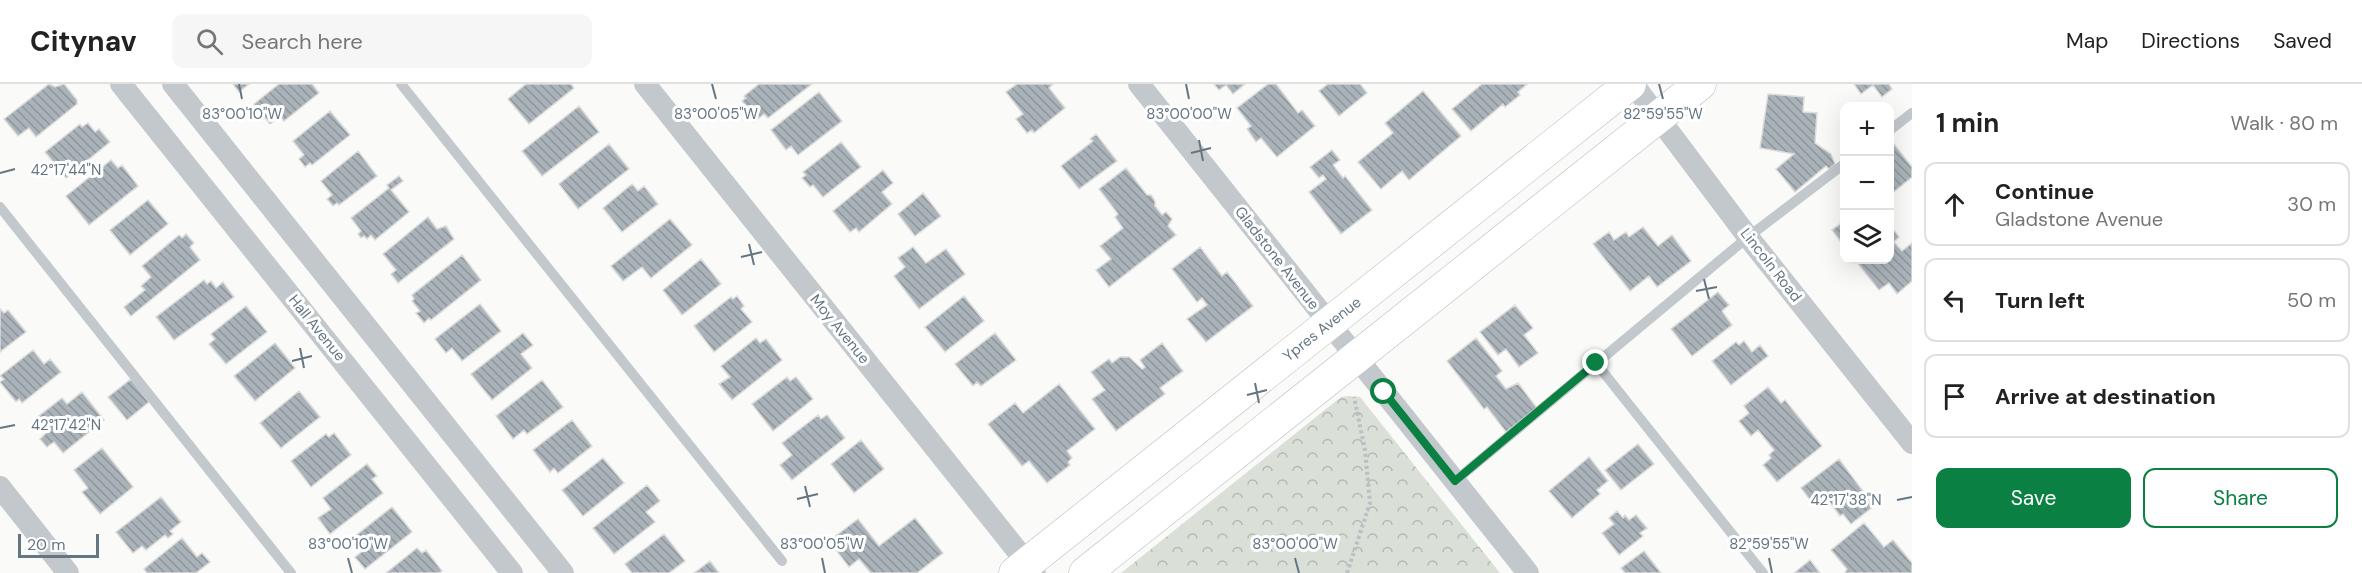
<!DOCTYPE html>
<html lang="en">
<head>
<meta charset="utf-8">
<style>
  :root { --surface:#fff; --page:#f6f6f6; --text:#222; --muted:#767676; --line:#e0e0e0; --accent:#0b8043 }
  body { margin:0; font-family:"DM Sans",sans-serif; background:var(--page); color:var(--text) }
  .controls { position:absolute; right:18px; top:18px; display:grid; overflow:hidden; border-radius:12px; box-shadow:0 6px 24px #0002 }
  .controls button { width:54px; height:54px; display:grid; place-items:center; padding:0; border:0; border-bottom:2px solid var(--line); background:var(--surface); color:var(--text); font:30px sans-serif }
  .scale { position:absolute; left:18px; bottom:15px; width:81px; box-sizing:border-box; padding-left:6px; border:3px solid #657683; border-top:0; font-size:16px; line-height:21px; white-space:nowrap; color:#657683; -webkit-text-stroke:4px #fff; paint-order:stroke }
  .stop { position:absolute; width:18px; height:18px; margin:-14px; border:4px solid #0b8043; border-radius:50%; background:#fff }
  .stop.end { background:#0b8043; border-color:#fff; box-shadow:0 2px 6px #0008 }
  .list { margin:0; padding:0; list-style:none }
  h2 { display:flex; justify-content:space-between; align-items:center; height:78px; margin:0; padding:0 24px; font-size:26px }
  h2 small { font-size:20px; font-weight:400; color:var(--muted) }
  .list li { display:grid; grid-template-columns:39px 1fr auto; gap:18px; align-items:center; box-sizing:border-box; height:84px; margin:0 12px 12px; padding:0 12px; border:2px solid var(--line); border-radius:12px }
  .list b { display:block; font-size:22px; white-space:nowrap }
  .list p { margin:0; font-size:20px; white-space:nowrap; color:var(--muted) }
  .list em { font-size:20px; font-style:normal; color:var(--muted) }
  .actions { display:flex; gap:12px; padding:18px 24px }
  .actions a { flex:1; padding:14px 0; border:2px solid var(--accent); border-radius:12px; text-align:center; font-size:21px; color:var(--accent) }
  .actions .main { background:var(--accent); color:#fff }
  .icon { flex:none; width:33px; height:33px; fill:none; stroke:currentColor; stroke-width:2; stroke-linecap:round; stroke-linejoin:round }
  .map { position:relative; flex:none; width:1912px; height:489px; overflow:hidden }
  header { display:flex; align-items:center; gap:36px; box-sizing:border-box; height:84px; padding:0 30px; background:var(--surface); border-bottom:2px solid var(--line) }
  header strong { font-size:28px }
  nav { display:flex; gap:33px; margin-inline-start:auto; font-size:21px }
  .search { width:420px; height:54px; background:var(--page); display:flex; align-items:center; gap:15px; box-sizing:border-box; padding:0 21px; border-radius:12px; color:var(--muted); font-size:22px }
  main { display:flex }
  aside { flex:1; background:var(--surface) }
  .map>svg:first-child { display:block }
  .forest { fill:url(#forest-crowns) }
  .building { fill:url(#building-back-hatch); stroke:#dcdcda; stroke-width:1.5 }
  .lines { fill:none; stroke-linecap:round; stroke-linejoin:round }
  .secondary-casing { stroke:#b3babf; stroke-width:33 }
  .path { stroke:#bbbfc2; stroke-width:4; stroke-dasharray:3 3; stroke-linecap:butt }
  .service { stroke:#c3c8cc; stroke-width:10 }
  .minor { stroke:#c3c8cc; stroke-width:22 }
  .secondary { stroke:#fff; stroke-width:32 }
  .route { stroke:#0b8043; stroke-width:8 }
  .ticks { fill:none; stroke:#657683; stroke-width:2 }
  .labels { text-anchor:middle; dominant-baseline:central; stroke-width:6; stroke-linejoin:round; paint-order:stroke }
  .street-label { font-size:15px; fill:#657683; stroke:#fff }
  .ticks-label { font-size:15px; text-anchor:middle; fill:#657683; stroke:#fff; stroke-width:6; stroke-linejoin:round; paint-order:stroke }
</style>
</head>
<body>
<header>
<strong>Citynav</strong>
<div class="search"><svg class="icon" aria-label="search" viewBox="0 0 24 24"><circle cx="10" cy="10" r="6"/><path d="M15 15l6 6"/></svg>Search here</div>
<nav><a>Map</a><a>Directions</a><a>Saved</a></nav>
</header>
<main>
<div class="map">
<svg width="1912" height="489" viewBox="0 0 1912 489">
  <defs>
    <pattern id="forest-crowns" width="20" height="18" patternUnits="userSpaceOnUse" patternTransform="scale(1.5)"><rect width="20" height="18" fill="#dadfd7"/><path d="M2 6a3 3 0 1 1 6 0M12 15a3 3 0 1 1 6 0" fill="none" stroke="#b4b9b4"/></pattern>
    <pattern id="building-back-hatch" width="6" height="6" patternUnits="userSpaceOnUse" patternTransform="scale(1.5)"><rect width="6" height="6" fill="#aab3b9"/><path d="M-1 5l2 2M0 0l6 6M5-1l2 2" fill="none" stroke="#8e969c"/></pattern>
  </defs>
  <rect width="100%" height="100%" fill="#fafaf8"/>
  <path class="forest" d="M1349,312L1360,313L1500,489H1121L1341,313Z"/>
  <path class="building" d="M49,0L55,3L64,0L77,16V20L36,53L29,44L18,52L4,35Z
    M233,0H249L239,8Z
    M279,0H312L319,9L284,37L280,33L270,40L254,20Z
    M526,0H571L574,4L529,40L508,15Z
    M759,0H812L768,34L764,30L754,38L746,28L749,26L742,17L746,14L744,12Z
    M1017,0H1053L1049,4L1065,24L1034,49L1032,46L1027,49L1016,35L1023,30L1006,8Z
    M1214,0H1245L1233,10L1226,1L1219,6Z
    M1268,0H1276L1298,29L1302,26L1315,42L1277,73L1261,54L1256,58L1247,45L1251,42L1237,24Z
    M1328,0H1360L1367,9L1339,32L1319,7Z
    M1482,0H1527L1518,8L1520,11L1505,23L1503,20L1471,47L1452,25Z
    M1854,0H1889L1892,5L1882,13L1873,1L1861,10Z
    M1423,7L1461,52L1409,96L1402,87L1381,105L1358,78L1393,49L1385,39Z
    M819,8L842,37L798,71L791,62L786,66L771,46Z
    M1768,10L1804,13L1803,28L1817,29L1815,59L1831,70L1835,80L1829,85L1826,82L1795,108L1776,85L1794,70L1760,64Z
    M579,22L599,48L542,92L522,67Z
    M330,27L350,51L312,81L310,79L305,83L299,75L304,71L293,57Z
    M88,39L95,48L99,45L110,58L66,94L45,68L80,40L82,43Z
    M1096,50L1117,77L1079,105L1061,82L1093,57L1090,55Z
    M841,58L861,83L823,113L813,101L810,103L802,94L806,91L803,88Z
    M609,60L629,85L578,125L559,100Z
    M1894,60L1912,83V93L1890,111V64Z
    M1332,66L1340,76L1333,81L1343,94L1345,92L1372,126L1341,150L1309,108L1326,95L1323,91L1319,94L1310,83Z
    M358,67L377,92L339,121L337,119L333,122L327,115L332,111L321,97Z
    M111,76L118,84L122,81L138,102L89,141L66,112Z
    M1126,84L1147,111H1151L1155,117V122L1162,131L1166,128L1172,135L1168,142L1176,151L1109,203L1096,186L1111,175L1100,162L1123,144L1115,133L1118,130L1099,105Z
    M883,86L893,99L882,108L892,120L859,148L856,144L850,148L833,127Z
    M399,92L403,97L391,106L409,128L375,156L371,151L367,155L364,152L361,154L358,150L361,147L351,134L389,104L387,101Z
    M632,100L638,107L644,102L658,120L622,148L603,124Z
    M923,109L941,132L915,152L898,130Z
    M148,116L168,140L130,171L110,146Z
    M428,133L437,145L446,142L454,155L398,199L391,190L396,186L383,170Z
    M670,135L692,161L651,194L642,183L623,197L611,182Z
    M1844,137V162L1832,146Z
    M1890,141L1899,153L1894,158L1902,167L1912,159V197L1897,210L1889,199L1879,206L1855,176H1890Z
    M1643,143L1658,162L1672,151L1691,177L1657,203L1649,192L1630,207L1593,160L1609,148L1614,156L1626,148L1629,153Z
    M186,150L194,159L190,163L200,176L131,232L124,223L145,206L141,202L151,193L142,182L179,151L182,154Z
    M913,163L926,179L946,165L965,190L919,225L894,192L905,183L898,174Z
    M1200,163L1222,192L1227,188L1253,222L1206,258L1187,235L1207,221L1202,214L1197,218L1172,185Z
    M462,171L481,196L431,236L429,234L424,239L416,229L420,227L412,217L414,215L412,211Z
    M701,175L721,200L682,231L663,206Z
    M204,196L207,200L211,197L216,204L223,198L234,213L174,256L156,233Z
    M1718,208L1729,221L1722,227L1732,241L1692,272L1671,245Z
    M737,212L744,222L741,225L752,238L714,268L694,242L731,213L733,215Z
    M964,212L984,237L945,268L925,243Z
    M480,220L501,247L462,277L452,264L446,269L435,255Z
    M1515,221L1533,244L1524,251L1538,269L1519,283L1506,265L1498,271L1480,248Z
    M246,222L267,248L226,280L209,260L215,255L211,250Z
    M0,225L4,229L8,226L26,248L0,268Z
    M523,249L533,261L521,270L532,284L492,316L471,290Z
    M995,249L1016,276L981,302L977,298L973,302L955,280Z
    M756,254L760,259L766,255L782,276L732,316L719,300L730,293L721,282Z
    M1476,254L1502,287L1496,292L1506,305L1518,299L1537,324L1506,348L1487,323L1484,325L1447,277Z
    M1744,257L1752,268L1760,261L1768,272L1731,301L1712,277L1736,258L1739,261Z
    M275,259L295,284L255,317L234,292Z
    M1162,259L1183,287L1160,304L1165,310L1116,347L1092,315L1105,306L1091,288L1109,275L1112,279L1120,273H1129L1142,285L1145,283L1140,276Z
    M33,266L44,280L50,275L61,288L22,319L19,315L16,318L0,298L4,295L0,292Z
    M787,293L790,297L796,293L813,315L773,347L752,320Z
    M131,295L149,318L127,336L108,313Z
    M542,296L563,323L527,350L524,346L513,355L496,332Z
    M1059,300L1095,345L1067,367L1072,374L1068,378L1070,381L1047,399L1029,377L1022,382L988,340L1015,319L1023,329Z
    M1768,303L1781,319L1785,316L1822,362L1777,398L1763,381L1771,374L1769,371L1774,366L1758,346L1751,352L1739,337L1749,329L1744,322Z
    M299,307L320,333L281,364L260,339Z
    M82,308L104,336L63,369L54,358L47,363L40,355L46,349L35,335L62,314L67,320Z
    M818,331L821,335L827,331L845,354L792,396L780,381L792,371L782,359Z
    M572,336L592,362L558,389L554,384L550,388L533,366Z
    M334,349L351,371L311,403L291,377L326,350L329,353Z
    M861,356L884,385L854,409L831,380Z
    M1638,360L1654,380L1621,406L1605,386Z
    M102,364L133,403L100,430L82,408L88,404L74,386Z
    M1589,373L1608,397L1597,406L1600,410L1572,434L1549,407Z
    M603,374L624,399L583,432L562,406Z
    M1839,375L1874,422L1851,440L1843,430L1840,432L1825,412L1814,421L1801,404Z
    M367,380L377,392L372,395L383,409L330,450L318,434L331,425L323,414Z
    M647,401L660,417L646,428L655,438L614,470L593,444Z
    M161,413L181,438L170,447L173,450L168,454L165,451L146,466L142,462L133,469L116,448Z
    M392,423L412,448L365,485L355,473L364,466L354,453Z
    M1617,427L1623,434L1625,431L1629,436L1636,431L1647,444L1640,449L1643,452L1619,471L1602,449L1614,440L1609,434Z
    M915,434L943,469L917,489H871L859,475L849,483L829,457L858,435L879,462Z
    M1864,439L1884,463L1893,456L1912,479V489H1845L1847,485L1831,466Z
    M664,450L685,477L669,489H632L625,480Z
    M182,454L197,473L202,469L210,478L196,489H147L144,485Z
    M417,464L422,469L426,466L442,487L439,489H386Z
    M1644,467L1661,489H1625L1621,484Z
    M1810,476L1820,489H1794Z
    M710,477L719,489H694Z"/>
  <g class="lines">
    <g class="secondary-casing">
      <path id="secondary" d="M1015,489L1630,0
        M1085,489L1700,0"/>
    </g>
    <path class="path" d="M1347,489L1370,419L1365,366L1354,313"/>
    <path class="service" d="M401,0L782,477
      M1890,46L1912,29
      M0,123L291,489
      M1596,279L1763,489
      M1455,397L1748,153L1844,80"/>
    <path class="minor" d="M121,0L512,489
      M173,0L563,489
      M645,0L1035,489
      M1139,0L1528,489
      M1633,0L1748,153L1912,359
      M0,403L68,489"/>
    <use href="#secondary" class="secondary"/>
  </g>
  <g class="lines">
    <path class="route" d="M1384,308L1455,397L1596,279"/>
  </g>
  <path class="ticks" d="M239,0L242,15M712,0L716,15M1186,0L1189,15M1659,0L1663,15M1199,56L1203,77M1191,69L1211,64M0,89L15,85M749,160L754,181M741,173L762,168M1704,195L1709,215M1696,207L1717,203M300,264L304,284M292,277L312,272M1255,299L1259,319M1247,311L1267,306M0,344L15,341M805,402L810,423M797,415L818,410M1897,416L1912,413M348,474L352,489M822,474L825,489M1295,474L1299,489M1769,474L1772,489"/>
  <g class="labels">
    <g class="street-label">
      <text transform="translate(1277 174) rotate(52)">Gladstone Avenue</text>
      <text transform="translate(1771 181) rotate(52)">Lincoln Road</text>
      <text transform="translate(317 244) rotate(51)">Hall Avenue</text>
      <text transform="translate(840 245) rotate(51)">Moy Avenue</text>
      <text transform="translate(1322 245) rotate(-38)">Ypres Avenue</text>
    </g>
  </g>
  <g class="ticks-label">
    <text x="242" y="35">83°00'10"W</text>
    <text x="716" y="35">83°00'05"W</text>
    <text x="1189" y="35">83°00'00"W</text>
    <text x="1663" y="35">82°59'55"W</text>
    <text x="66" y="91">42°17'44"N</text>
    <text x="66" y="346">42°17'42"N</text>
    <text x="1846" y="421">42°17'38"N</text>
    <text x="348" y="465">83°00'10"W</text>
    <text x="822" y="465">83°00'05"W</text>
    <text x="1295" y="465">83°00'00"W</text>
    <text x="1769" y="465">82°59'55"W</text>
  </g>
</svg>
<div class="controls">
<button>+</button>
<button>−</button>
<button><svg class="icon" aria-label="layers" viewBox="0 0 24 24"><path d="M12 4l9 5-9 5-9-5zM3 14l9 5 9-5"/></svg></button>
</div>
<div class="scale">20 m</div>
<div class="stop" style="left:1384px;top:308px"></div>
<div class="stop end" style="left:1596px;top:279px"></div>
</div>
<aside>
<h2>1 min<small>Walk · 80 m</small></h2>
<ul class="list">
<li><svg class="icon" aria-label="ahead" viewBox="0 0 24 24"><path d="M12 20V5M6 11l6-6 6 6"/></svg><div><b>Continue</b><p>Gladstone Avenue</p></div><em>30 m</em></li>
<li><svg class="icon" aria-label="left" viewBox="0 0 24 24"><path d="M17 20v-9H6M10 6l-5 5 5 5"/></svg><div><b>Turn left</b></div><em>50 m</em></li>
<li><svg class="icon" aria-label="arrive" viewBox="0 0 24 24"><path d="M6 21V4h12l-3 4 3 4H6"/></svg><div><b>Arrive at destination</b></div></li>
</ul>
<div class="actions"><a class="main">Save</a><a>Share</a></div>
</aside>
</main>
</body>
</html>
